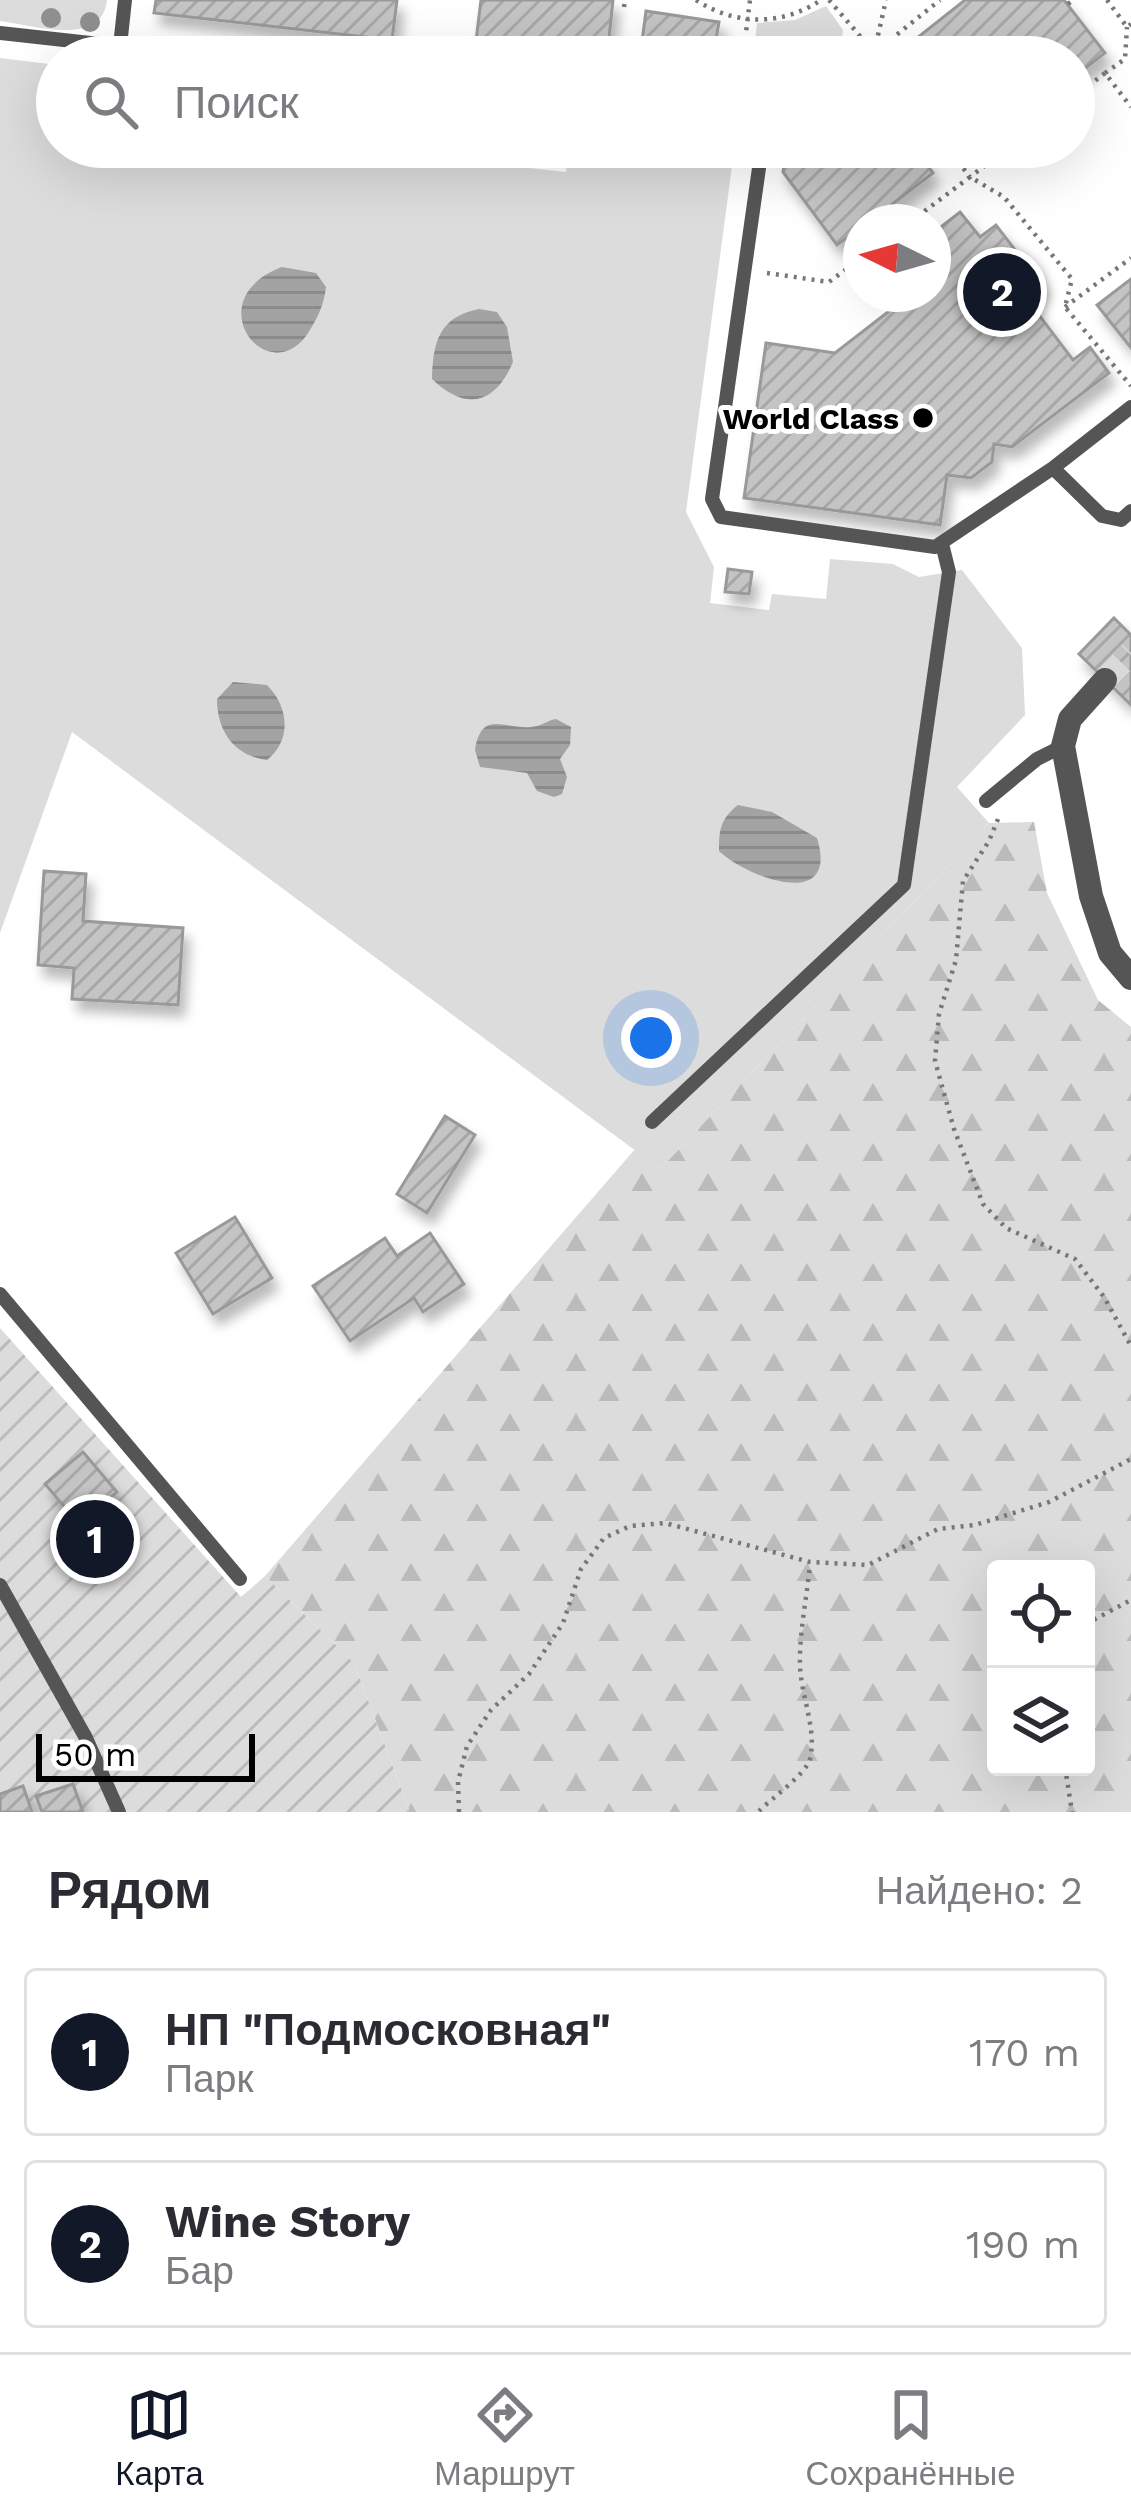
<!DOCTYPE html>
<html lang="ru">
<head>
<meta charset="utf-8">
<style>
  :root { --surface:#fff; --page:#f7f7f7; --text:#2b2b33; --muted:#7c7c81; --line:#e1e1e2; --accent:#111827 }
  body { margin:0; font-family:"Work Sans",sans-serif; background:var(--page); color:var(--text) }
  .controls { position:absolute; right:36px; bottom:36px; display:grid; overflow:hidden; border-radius:12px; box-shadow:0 12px 48px #0002 }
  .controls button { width:108px; height:108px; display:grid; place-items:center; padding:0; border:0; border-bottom:3px solid var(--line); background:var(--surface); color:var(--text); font:60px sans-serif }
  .compass { position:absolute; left:843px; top:204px; width:108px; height:108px; border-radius:50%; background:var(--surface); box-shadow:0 12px 48px #0002; rotate:275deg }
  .scale { position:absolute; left:36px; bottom:30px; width:219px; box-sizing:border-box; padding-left:12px; border:6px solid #000; border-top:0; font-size:33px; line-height:42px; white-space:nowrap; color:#000; -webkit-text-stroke:9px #fff; paint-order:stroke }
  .you { position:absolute; left:651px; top:1038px; width:42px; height:42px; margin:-30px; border:9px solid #fff; border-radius:50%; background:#1a73e8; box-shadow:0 0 0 18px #1a73e833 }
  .badge { display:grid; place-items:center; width:78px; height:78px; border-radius:50%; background:var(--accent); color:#fff; font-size:39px; font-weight:700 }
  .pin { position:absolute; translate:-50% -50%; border:6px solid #fff; box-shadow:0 3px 12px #0006 }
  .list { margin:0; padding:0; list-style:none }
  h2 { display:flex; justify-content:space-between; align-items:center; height:156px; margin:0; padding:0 48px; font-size:51px }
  h2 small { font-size:39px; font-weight:400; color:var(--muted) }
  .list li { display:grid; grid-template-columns:78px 1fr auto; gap:36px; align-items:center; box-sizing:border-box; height:168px; margin:0 24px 24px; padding:0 24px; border:3px solid var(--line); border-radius:12px }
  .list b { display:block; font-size:45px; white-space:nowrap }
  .list p { margin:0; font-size:39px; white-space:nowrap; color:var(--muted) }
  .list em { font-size:39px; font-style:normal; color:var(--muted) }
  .icon { flex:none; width:66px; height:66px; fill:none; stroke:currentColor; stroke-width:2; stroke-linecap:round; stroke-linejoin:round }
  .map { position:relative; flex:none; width:1131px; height:1812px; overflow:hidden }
  .search { position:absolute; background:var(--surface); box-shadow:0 12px 48px #0002; left:36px; right:36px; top:36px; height:132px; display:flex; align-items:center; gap:30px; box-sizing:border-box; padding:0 42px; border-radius:66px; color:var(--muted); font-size:45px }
  .sheet { height:540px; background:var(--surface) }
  nav { display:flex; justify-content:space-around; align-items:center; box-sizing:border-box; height:168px; border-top:3px solid var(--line); background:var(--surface); font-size:33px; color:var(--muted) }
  nav a { display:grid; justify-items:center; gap:6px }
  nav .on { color:var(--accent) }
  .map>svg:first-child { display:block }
  .grass { fill:#dcdcdc }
  .forest { fill:url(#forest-firs); fill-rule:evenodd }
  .garden { fill:url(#garden-furrows) }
  .water { fill:url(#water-rules) }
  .building { fill:url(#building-hatch); stroke:#999; stroke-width:3; filter:url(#shadow) }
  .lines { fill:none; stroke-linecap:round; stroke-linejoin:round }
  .street-tunnel { stroke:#d9d9d9; stroke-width:24; stroke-dasharray:24 12; stroke-linecap:butt }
  .path { stroke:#777; stroke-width:4.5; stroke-dasharray:3 6; stroke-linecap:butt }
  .lane { stroke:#555; stroke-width:14 }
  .street { stroke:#555; stroke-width:24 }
  .tree { fill:#8f8f8f }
  .poi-dot { fill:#000; stroke:#fff; stroke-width:4.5 }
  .labels { text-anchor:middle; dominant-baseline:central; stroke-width:10; stroke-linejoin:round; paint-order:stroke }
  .poi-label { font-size:30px; font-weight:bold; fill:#000; stroke:#fff; text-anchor:end }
</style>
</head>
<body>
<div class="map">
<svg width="1131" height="1812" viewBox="0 0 1131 1812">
  <defs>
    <pattern id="forest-firs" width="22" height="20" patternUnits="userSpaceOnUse" patternTransform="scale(3)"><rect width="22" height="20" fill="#dcdcdc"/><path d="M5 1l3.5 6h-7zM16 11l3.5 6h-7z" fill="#bbb"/></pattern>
    <pattern id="garden-furrows" width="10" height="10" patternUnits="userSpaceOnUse" patternTransform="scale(3)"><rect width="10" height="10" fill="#dcdcdc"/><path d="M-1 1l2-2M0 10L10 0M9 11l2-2" fill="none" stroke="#bbb"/></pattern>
    <pattern id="water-rules" width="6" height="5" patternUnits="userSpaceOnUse" patternTransform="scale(3)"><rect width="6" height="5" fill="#a3a3a3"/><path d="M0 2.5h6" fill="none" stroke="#8b8b8b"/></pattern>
    <pattern id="building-hatch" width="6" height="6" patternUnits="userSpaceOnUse" patternTransform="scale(3)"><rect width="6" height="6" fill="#c4c4c4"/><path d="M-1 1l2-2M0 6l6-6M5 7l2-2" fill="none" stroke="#a7a7a7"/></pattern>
    <filter id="shadow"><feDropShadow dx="6" dy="11" stdDeviation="6" flood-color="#0004"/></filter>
  </defs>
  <rect width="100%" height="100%" fill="#fff"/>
  <path class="grass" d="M0,0H107C102,48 33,25 0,21Z
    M826,6L843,30L839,57H753L757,23L795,20Z
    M0,58L57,65V147H336L566,172L569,147H732L734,151L686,512L714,567L710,603L769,610L772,594L826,599L830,559L893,564L919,577L962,570L1022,648L1025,715L957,787L989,823L660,1169L72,732L0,933Z"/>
  <path class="forest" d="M1034,822L1047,893L1098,1000L1131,1027V1812H410L354,1663L265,1576L636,1148L660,1169L989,823ZM996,1569H1086V1767H996Z"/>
  <path class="garden" d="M0,1328L241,1597L265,1576L354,1663L410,1812H0Z"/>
  <path class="water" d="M282,267L316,273L326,287C324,304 319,315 310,330C270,396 194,300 282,267Z
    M479,309L497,312L507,327L513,362C495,404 466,412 432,379C433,342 439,317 479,309Z
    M233,682L267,685C289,707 292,740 267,760C234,756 217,731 217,699Z
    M556,719L571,727L570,745L560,759L567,777L562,794L554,797L537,791L527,773L480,767L475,750C482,706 508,733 537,726C544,724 549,720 556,719Z
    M738,805L772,812L817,838C840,912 747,878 719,851C719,830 720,819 738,805Z"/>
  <path class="building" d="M156,0H397L392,40L154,13Z
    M481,0H613L607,57H549L475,49Z
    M965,0H1064L1105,53L1074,77V57H916L917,38Z
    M646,11L719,22L713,57H640Z
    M786,147H914L933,173L869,222H861V228L837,245L783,172Z
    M960,212L980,237L996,225L1042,285L1026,298L1073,360L1090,347L1109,373L1012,447L994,444L992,462L971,478L947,475L940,525L744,498L766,343L835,353L897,305L896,294H933V233Z
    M1131,279V348L1097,305Z
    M728,569L752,572L749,594L725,592Z
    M1114,618L1131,635V705L1079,654Z
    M44,871L86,874L83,921L183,928L178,1005L72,999L74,968L38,965Z
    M445,1116L475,1135L427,1213L397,1194Z
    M235,1217L272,1278L213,1314L176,1253Z
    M430,1233L464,1284L423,1312L414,1298L350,1341L313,1286L385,1238L397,1256Z
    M83,1452L117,1492L79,1524L45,1484Z
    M73,1784L83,1812H42L36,1796Z
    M23,1786L32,1812H0V1794Z"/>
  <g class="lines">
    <path class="street-tunnel" d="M1105,680L1131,653"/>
    <path class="path" d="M696,0C736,26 782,26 821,0
      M829,0L878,57
      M1107,0L1127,27L1131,24
      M1068,4L1073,0
      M624,7L625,0
      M874,53L886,0
      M743,57L750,0
      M869,57L940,0
      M1105,73L1125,59L1127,27
      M1074,97L1105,73L1131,107
      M947,147L970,177L1009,147
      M910,222L970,177L1004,197L1072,279L1065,307L1131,386
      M767,273L829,282L861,258
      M1065,307L1131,258
      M998,819L989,841L963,881L956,960L939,1014L935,1061L954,1129L983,1204L1006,1228L1075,1259L1104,1297L1131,1346
      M1086,1624L1131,1600
      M1065,1767L1072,1812
      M759,1811C771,1799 807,1773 810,1759C817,1729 801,1696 800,1666C799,1633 807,1597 810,1564
      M459,1812L458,1782L467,1746L491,1710L529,1674L563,1623L581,1569L604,1538L630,1526L665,1523L810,1562L868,1565L938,1529L975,1525L1049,1502L1131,1459"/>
    <path class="lane" d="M0,33L217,57
      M120,46L125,0
      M762,147L712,499L721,517L935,547L1053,468L1131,407
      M1053,468L1102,516L1121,520L1131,511
      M986,801L1037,759L1063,746
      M652,1122L904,885L949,572L942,544
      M0,1294L240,1579
      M0,1585L86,1738L119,1812"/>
    <path class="street" d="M1105,680L1070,719L1063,746L1091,896L1110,953L1131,978"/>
  </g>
  <g class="tree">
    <circle cx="51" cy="18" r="10"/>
    <circle cx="90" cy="22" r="10"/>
  </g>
  <circle class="poi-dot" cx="923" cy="418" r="12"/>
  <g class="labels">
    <g class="poi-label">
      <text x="899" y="418">World Class</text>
    </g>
  </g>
</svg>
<div class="controls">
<button><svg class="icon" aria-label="locate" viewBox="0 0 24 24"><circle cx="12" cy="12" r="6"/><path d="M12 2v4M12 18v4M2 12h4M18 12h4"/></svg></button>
<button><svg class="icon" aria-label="layers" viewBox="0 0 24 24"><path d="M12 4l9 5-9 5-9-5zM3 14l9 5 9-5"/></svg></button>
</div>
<svg class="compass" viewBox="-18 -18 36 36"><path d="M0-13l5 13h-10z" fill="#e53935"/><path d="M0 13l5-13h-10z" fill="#7c7c81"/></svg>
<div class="scale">50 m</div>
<div class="you"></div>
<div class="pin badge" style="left:95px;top:1539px">1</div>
<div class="pin badge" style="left:1002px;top:292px">2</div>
<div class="search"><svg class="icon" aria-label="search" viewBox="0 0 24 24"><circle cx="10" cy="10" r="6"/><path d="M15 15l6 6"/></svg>Поиск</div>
</div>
<section class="sheet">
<h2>Рядом<small>Найдено: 2</small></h2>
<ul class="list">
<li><span class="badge">1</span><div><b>НП &quot;Подмосковная&quot;</b><p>Парк</p></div><em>170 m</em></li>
<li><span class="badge">2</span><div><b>Wine Story</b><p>Бар</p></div><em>190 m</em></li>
</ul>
</section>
<nav>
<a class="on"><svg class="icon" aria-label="map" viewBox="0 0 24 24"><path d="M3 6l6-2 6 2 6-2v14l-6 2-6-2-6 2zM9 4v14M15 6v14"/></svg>Карта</a>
<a><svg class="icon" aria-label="directions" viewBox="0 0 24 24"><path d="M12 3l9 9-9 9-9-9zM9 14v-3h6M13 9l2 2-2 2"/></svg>Маршрут</a>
<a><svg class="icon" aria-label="saved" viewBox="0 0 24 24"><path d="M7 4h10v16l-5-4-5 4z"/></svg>Сохранённые</a>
</nav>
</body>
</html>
